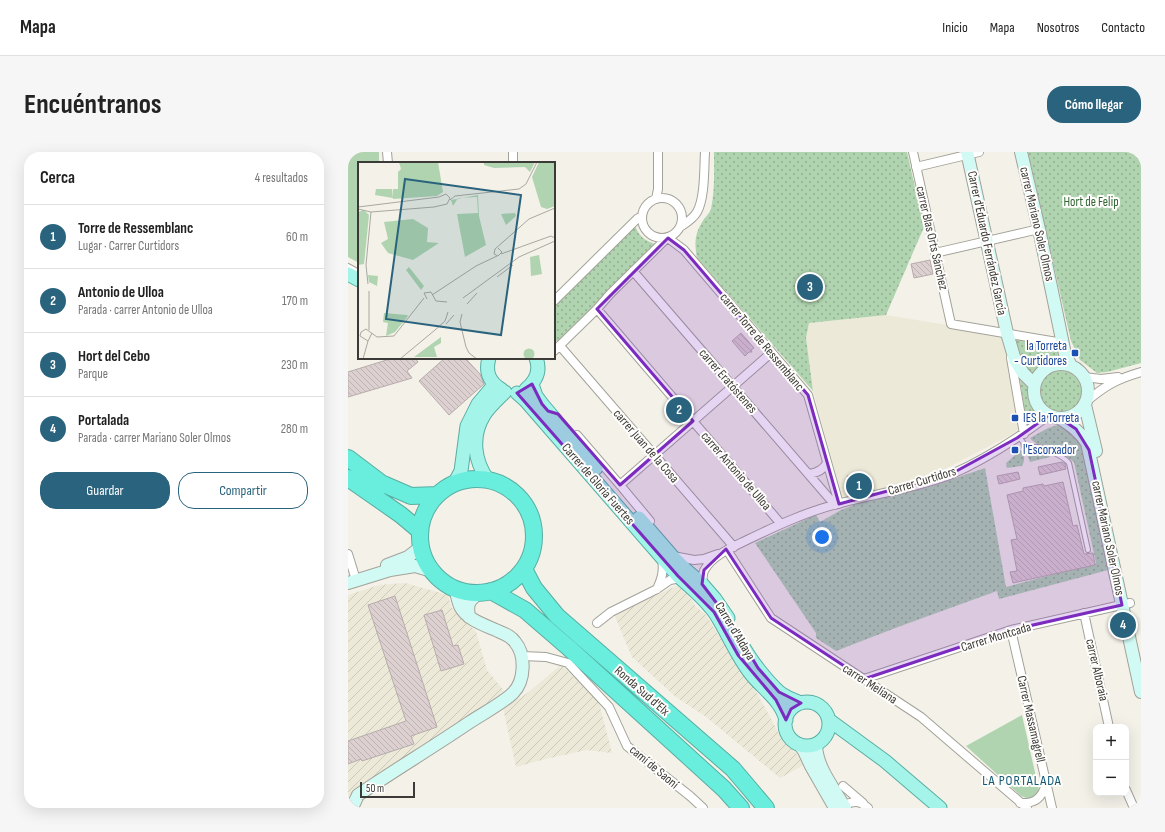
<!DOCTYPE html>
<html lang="es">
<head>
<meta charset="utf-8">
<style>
  :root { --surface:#fff; --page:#f6f6f6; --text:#222; --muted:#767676; --line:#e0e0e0; --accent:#2a637d }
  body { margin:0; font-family:"Sofia Sans Condensed",sans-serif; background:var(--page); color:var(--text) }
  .controls { position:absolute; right:12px; bottom:12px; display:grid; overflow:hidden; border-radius:8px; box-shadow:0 4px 16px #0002 }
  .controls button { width:36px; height:36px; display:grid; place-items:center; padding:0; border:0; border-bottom:1px solid var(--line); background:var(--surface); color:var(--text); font:20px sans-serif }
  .scale { position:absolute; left:12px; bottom:10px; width:55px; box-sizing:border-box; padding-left:4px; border:2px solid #3b3a36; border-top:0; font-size:11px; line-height:14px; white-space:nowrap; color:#3b3a36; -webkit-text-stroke:3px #fffefc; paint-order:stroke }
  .you { position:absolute; left:474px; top:385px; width:14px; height:14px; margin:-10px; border:3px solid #fff; border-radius:50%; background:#1a73e8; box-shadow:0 0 0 6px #1a73e833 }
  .badge { display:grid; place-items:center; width:26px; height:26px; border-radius:50%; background:var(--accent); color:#fff; font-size:13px; font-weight:700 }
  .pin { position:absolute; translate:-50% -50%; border:2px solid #fff; box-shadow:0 1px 4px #0006 }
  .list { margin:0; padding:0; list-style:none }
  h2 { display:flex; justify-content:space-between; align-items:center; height:52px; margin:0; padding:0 16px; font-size:17px }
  h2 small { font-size:13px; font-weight:400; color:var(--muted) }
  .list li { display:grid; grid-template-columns:26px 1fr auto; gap:12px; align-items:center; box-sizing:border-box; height:64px; padding:0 16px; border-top:1px solid var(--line) }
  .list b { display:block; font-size:15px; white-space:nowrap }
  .list p { margin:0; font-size:13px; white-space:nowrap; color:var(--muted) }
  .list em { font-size:13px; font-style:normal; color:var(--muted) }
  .actions { display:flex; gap:8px; padding:12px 16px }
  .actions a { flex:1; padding:9px 0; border:1px solid var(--accent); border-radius:16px; text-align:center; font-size:14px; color:var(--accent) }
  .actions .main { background:var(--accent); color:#fff }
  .map { position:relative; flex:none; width:793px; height:656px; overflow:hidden; border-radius:16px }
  header { display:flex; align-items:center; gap:24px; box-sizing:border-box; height:56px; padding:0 20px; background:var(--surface); border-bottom:1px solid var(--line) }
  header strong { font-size:19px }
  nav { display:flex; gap:22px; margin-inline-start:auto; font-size:14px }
  .intro { display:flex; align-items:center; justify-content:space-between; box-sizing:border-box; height:96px; padding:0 24px }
  h1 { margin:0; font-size:28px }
  .button { padding:10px 18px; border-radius:16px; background:var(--accent); color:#fff; font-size:14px; font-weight:700 }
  main { display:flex; gap:24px; padding:0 24px }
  aside { flex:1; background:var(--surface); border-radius:16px; box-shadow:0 4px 16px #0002 }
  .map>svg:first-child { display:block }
  .built { fill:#ece9d8 }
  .industrial { fill:url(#industrial-furrows) }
  .grass { fill:#b0d4af }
  .park { fill:url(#park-dots) }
  .building { fill:url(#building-back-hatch); stroke:#b7acab }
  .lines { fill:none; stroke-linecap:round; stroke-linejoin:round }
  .lane-casing { stroke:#a3a299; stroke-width:6 }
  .street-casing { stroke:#a3a299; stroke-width:10 }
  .secondary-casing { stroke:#a3a299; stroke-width:14 }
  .primary-casing { stroke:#59aea2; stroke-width:15 }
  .highway-casing { stroke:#59aea2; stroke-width:18 }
  .lane { stroke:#fff; stroke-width:4 }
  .street { stroke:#fff; stroke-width:8 }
  .secondary { stroke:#d2faf4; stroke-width:12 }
  .primary { stroke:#a5f4ea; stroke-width:13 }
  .highway { stroke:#69eddc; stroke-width:16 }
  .marked { fill:#7b2cbf; fill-opacity:0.2; stroke:#7b2cbf; stroke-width:3; stroke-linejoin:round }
  .transit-dot { fill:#1a4fb4; stroke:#fffefc; stroke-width:1.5 }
  .labels { text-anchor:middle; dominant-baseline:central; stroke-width:4; stroke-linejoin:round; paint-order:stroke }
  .park-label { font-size:13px; fill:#2f6632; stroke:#fffefc }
  .street-label { font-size:13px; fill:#3b3a36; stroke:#fffefc }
  .transit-label { font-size:13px; fill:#164399; stroke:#fffefc; text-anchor:start }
  .neighbourhood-label { font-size:14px; letter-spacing:1px; fill:#105874; stroke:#fffefc }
  .inset-road { fill:none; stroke:#a9a8a1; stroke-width:1 }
  .view { fill:#2a637d; fill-opacity:0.15; stroke:#2a637d; stroke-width:2 }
  .inset-edge { fill:none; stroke:#3b3a36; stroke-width:2 }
</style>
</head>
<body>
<header>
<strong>Mapa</strong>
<nav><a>Inicio</a><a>Mapa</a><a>Nosotros</a><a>Contacto</a></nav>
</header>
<div class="intro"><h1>Encuéntranos</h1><a class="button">Cómo llegar</a></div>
<main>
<aside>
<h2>Cerca<small>4 resultados</small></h2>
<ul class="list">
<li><span class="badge">1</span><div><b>Torre de Ressemblanc</b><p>Lugar · Carrer Curtidors</p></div><em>60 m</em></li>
<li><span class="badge">2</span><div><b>Antonio de Ulloa</b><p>Parada · carrer Antonio de Ulloa</p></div><em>170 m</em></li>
<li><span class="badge">3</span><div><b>Hort del Cebo</b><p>Parque</p></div><em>230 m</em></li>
<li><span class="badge">4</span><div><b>Portalada</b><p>Parada · carrer Mariano Soler Olmos</p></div><em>280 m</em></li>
</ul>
<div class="actions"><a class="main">Guardar</a><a>Compartir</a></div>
</aside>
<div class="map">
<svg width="793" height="656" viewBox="0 0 793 656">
  <defs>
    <pattern id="industrial-furrows" width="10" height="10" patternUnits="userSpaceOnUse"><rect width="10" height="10" fill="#ece9d8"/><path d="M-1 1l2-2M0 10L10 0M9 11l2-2" fill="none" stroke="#cbc9ba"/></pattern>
    <pattern id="park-dots" width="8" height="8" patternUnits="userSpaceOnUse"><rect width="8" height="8" fill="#b0d4af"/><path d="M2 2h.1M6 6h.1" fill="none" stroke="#90ad8f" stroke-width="1.8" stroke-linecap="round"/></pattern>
    <pattern id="building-back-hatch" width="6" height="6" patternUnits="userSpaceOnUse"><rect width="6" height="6" fill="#dcd0d0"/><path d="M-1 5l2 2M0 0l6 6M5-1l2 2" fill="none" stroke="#beb3b3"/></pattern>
  </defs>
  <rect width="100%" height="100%" fill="#f3f1e8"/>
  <path class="built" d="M538,163L599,173L656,183L670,279L595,318L506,347L494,344L465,239L458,186L461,171Z"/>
  <path class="industrial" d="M57,431L100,443L103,455L128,480L139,518L156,539L101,578L12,635L0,648V443L31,433Z
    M333,432L348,455L357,462L382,500L410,543L435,589L448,601L456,613L432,626L357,564L328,545L284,505L266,462Z
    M213,513L250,547L264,601L239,598L197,607L168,615L155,556L178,542Z"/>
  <path class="grass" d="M0,0H31V11H11V111L0,105Z
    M674,563L691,638L687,644L681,647L673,644L618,594Z"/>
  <path class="park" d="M366,0H559L576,75L538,163L461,171L458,186L465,239L349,106C346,89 347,81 356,67C359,64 362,60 363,57C367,39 366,18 366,0Z
    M680,0H793V211L759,220L749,221L732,208L723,189Z
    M287,74C292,85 296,88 307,92L211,189H206V154Z
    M665,185L712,194L711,201L707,209C697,212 691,216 685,224L673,209Z
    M717,217C727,220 733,224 735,235C739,259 707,272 694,252C686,240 690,223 704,219C708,218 713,217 717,217Z
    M671,220L680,233L682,247L686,258L691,264L682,273L678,270Z
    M713,272L733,287L764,417L651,447L649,439L550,475L488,499L468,486V481L407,391L463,365L468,363L472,370L493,358L513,350L581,335L637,316L658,435L748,411L726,310C713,299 692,298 682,286L700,276Z
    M686,297L699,301L702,305L682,310L680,305L681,299Z
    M673,298C677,303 677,309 674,314L659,316L658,311Z"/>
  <path class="building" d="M582,108L585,122L566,126L563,112Z
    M393,181L406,196L403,198L404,200H401L397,204L384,189Z
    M45,206H67L70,210L59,219L64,226L0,245V220Z
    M97,206H117L132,222L136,232L101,263L71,229Z
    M714,310L717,312L718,317L692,323L690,315Z
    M513,320L520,339L506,342L499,324Z
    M670,320L672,327L651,332L649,324Z
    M715,330L725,374L729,373L736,402L745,401L747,413L665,431L662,420L669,419L663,388L669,387L659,343L675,339V336L695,332L696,334Z
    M47,444L89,575L63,584L66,592L14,609L13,607L0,612V589L58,569L20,453Z
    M94,458L105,494L110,493L116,512L93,519L76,463Z"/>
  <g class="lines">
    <g class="lane-casing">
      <path id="lane" d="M0,114L11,120
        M671,285L675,290L677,297C678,296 683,295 683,295C693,293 715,304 721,311L740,398"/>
    </g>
    <g class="street-casing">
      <path id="street" d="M39,0L40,11
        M165,0V11
        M565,0L603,172L715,191
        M568,15L631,0
        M294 66a20 20 0 1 1 40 0a20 20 0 1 1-40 0Z
        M308,47L310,37V0
        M332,75C338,71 345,67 349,60C357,46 356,17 357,0
        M320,86L336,98L460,243L491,352
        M587,101L691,77
        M285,119L487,353
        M206,149L289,67L294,64
        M249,157L433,372
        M212,194L386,395
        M206,199L249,157L262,142L319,86
        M663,206L676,282
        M736,225L753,227L770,225
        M739,249C758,233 769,227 793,220
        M229,283L272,333L302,369
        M461,322C469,321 475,318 479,311
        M272,333L423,201
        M379,398L423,466L573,565L679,656
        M0,402L8,428
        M325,404L346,408L356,407L370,402
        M354,432C355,427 354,421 357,417C365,403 385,395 399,388C428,374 458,360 489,352C526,342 569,336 604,322C638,307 670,286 700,264
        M309,437C314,426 316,419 314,407
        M736,461L761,575
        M249,471L263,460L309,437L322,428L333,426
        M663,478L704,656
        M174,504L198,505L220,511L261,555L279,594L342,644L355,656
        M516,527L663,478L782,451
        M495,634L515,651
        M778,638L786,656
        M672,651C687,652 694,646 698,632
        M496,653C506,649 511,648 520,656"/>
    </g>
    <g class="secondary-casing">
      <path id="secondary" d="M619,0L659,181L667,208L675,221L686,232
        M673,0L691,77L717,202L723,214
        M686 239a27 27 0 1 1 54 0a27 27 0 1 1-54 0Z
        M737,253L748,299
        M713,267C724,274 732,280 739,291L793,540
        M39,413L60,405L73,395
        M0,431L42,418L67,414L84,419
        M121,465C119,453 120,449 130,442
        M451,592L456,599L463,614L487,656
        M468,592C468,615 486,636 497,656
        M4,656L10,643C47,618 85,595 122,570C134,562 155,551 165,541C177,529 178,503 167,490C163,484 157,482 150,479C137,473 119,468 112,454C110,449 109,443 107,437"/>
    </g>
    <g class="primary-casing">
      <path id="primary" d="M0,122L11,128
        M141,206C137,220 141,230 154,238
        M184,232L188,244L194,252L248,316
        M178,237C188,229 193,219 188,206
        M169,241L178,249L330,424C343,435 357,447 367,461C380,481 388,503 403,522C415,537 433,548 438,568
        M140,328C126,309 123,284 136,263C141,255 150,247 157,240
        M106,332L113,319L119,274L130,252L146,233
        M291,366L324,404L339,419L354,432L367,447L380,466
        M396,496C404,510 419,529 431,540C437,545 445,548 453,551
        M437 572a22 22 0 1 1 44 0a22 22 0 1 1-44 0Z
        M481,568L537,609L592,656"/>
    </g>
    <g class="highway-casing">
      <path id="highway" d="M0,306L33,331L63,344L89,343
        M0,326L53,363L72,379
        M72 384a57 57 0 1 1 114 0a57 57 0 1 1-114 0Z
        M176,417L186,436L209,464L385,617L418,656
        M143,439L177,458L221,496L376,637L393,656"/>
    </g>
    <use href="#lane" class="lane"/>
    <use href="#street" class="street"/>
    <use href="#secondary" class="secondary"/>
    <use href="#primary" class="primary"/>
    <use href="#highway" class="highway"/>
  </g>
  <path class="marked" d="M320,86L336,98L460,243L491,352L603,322L669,286L700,264L713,267L728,277L741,298L774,453L663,478L516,527L423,466L378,397L356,418L354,432L380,466L410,516L431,540L453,551L443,557L438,568L428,548L390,503L366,460L330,424L169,241L184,232L194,252L200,259L210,262L272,333L345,269L249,157Z"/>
  <g class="transit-dot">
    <rect x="723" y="197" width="8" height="8" rx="2"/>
    <rect x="663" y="262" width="8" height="8" rx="2"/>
    <rect x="663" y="294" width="8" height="8" rx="2"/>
  </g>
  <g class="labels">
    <g class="park-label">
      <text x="743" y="50">Hort de Felip</text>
    </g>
    <g class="street-label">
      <text transform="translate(689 72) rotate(77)">carrer Mariano Soler Olmos</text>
      <text transform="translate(584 86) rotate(77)">carrer Blas Orts Sánchez</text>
      <text transform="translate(639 91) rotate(78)">Carrer d'Eduardo Ferrández García</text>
      <text transform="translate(414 190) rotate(50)">carrer Torre de Ressemblanc</text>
      <text transform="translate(380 229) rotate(49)">carrer Eratóstenes</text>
      <text transform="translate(298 294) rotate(49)">carrer Juan de la Cosa</text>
      <text transform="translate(388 319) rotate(49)">carrer Antonio de Ulloa</text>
      <text transform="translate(574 329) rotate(-17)">Carrer Curtidors</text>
      <text transform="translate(250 332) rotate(49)">Carrer de Gloria Fuertes</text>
      <text transform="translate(760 386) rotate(78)">carrer Mariano Soler Olmos</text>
      <text transform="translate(387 479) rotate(59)">Carrer d'Aldaya</text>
      <text transform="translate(648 485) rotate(-17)">Carrer Montcada</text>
      <text transform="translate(749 518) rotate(77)">carrer Alboraia</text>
      <text transform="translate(522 532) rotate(33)">carrer Meliana</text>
      <text transform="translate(294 539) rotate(41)">Ronda Sud d'Elx</text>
      <text transform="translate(683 567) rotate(77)">Carrer Massamagrell</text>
      <text transform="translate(306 615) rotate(40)">camí de Saoní</text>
    </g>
    <g class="transit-label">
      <text x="719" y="194" text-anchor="end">la Torreta<tspan x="719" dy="15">- Curtidores</tspan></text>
      <text x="675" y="266">IES la Torreta</text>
      <text x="675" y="298">l'Escorxador</text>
    </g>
    <g class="neighbourhood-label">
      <text x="674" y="628">LA PORTALADA</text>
    </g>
  </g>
  <g transform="translate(10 10)">
    <rect width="197" height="197" fill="#f3f1e8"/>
    <path d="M157,51L158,54L148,63L143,52ZM181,93L184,112L173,114L172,95ZM26,151L49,153L50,154L37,170L28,174L30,161L25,160ZM83,175V181L76,185L79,195H56Z" fill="#b0d4af"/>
    <path d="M41,0H80L85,30L79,34L35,37V27H40V10L43,7ZM126,0H177L172,10L167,5L136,6L126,3ZM181,0H197V44L189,47L183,45L174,15ZM18,27H34L35,36L17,33ZM120,33L121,54L128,83L107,95L99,52L120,51L119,35L100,36L95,44L93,38ZM6,48L11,53L6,102L0,103V50ZM55,57L70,66L69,80L81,81L55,98L30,91L23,81L30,77L26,60ZM51,105L66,124L63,128L48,108ZM10,113L20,114L19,124L11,120ZM165.5 192a5.5 5.5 0 1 1 11 0a5.5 5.5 0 1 1-11 0Z" fill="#b0d4af"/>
    <path class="inset-road" d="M92,38L97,34L161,27L168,22L179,0M0,45L81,35L88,32L92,36L89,42L76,45L13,50L0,47M140,86L144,90L140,94L136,92L137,87L171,57L197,46M143,92L193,74L197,76M139,115L155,103M10,122L8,103L13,50M73,130L78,139L89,140M74,133L118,104L139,94M105,136L161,95L197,79M69,137L66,131L73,130M109,142L119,131M104,152L102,160L108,185L111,191L119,197M88,162L96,153M11,168V129M14,171L10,179L2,174L3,170L8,167L19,175L36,174L66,136M5,197L10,179M42,197L77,168L87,159L90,150"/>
    <path class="view" d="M47,17L163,33L143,173L28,157Z"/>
    <rect width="197" height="197" class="inset-edge"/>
  </g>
</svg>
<div class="controls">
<button>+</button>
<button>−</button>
</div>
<div class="scale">50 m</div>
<div class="you"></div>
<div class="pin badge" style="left:511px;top:334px">1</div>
<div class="pin badge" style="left:331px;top:258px">2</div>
<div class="pin badge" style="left:462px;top:135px">3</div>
<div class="pin badge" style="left:775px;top:473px">4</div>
</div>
</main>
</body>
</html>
